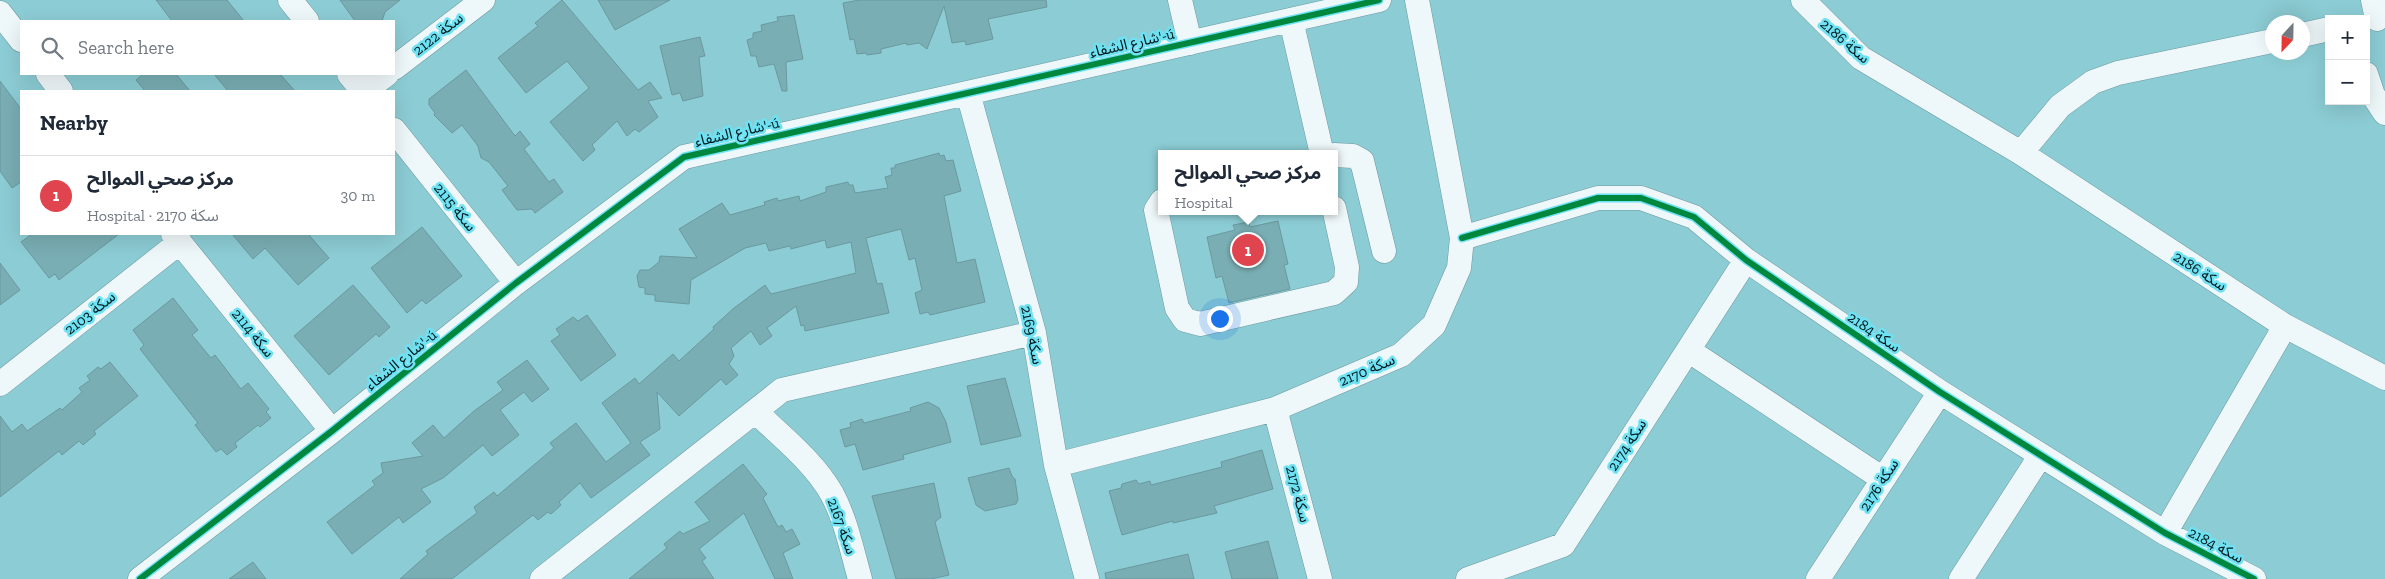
<!DOCTYPE html>
<html lang="en">
<head>
<meta charset="utf-8">
<style>
  :root { --surface:#fff; --page:#f6f6f7; --text:#1f2937; --muted:#747a83; --line:#e0e1e3; --accent:#0f766e }
  body { margin:0; font-family:"Zilla Slab","Noto Sans Arabic",serif; background:var(--page); color:var(--text) }
  .controls { position:absolute; right:15px; top:15px; display:grid; overflow:hidden; border-radius:0px; box-shadow:0 5px 20px #0002 }
  .controls button { width:45px; height:45px; display:grid; place-items:center; padding:0; border:0; border-bottom:1px solid var(--line); background:var(--surface); color:var(--text); font:25px sans-serif }
  .compass { position:absolute; left:2265px; top:15px; width:45px; height:45px; border-radius:50%; background:var(--surface); box-shadow:0 5px 20px #0002; rotate:202deg }
  .you { position:absolute; left:1219px; top:318px; width:18px; height:18px; margin:-12px; border:4px solid #fff; border-radius:50%; background:#1a73e8; box-shadow:0 0 0 8px #1a73e833 }
  .badge { display:grid; place-items:center; width:32px; height:32px; border-radius:50%; background:var(--accent); color:#fff; font-size:16px; font-weight:700 }
  .pin { position:absolute; translate:-50% -50%; border:2px solid #fff; box-shadow:0 1px 5px #0006 }
  .popup { position:absolute; left:1158px; top:150px; width:180px; height:65px; box-sizing:border-box; display:grid; place-content:center; border-radius:0px; background:var(--surface); filter:drop-shadow(0 1px 4px #0005); font-size:16px; white-space:nowrap; color:var(--muted) }
  .popup b { font-size:19px; color:var(--text) }
  .popup::after { content:''; position:absolute; left:50%; top:100%; margin-left:-10px; border:10px solid transparent; border-top-color:var(--surface) }
  .list { margin:0; padding:0; list-style:none }
  h2 { display:flex; justify-content:space-between; align-items:center; height:65px; margin:0; padding:0 20px; font-size:21px }
  h2 small { font-size:16px; font-weight:400; color:var(--muted) }
  .list li { display:grid; grid-template-columns:32px 1fr auto; gap:15px; align-items:center; box-sizing:border-box; height:80px; padding:0 20px; border-top:1px solid var(--line) }
  .list b { display:block; font-size:19px; white-space:nowrap }
  .list p { margin:0; font-size:16px; white-space:nowrap; color:var(--muted) }
  .list em { font-size:16px; font-style:normal; color:var(--muted) }
  .icon { flex:none; width:28px; height:28px; fill:none; stroke:currentColor; stroke-width:2; stroke-linecap:round; stroke-linejoin:round }
  .map { position:relative; flex:none; width:2385px; height:579px; overflow:hidden }
  .search { position:absolute; background:var(--surface); box-shadow:0 5px 20px #0002; left:20px; top:20px; width:375px; height:55px; display:flex; align-items:center; gap:12px; box-sizing:border-box; padding:0 18px; border-radius:0px; color:var(--muted); font-size:19px }
  .panel { position:absolute; background:var(--surface); box-shadow:0 5px 20px #0002; left:20px; top:90px; width:375px; height:145px; border-radius:0px }
  .map>svg:first-child { display:block }
  .building { fill:#79aeb4; stroke:#6b999f }
  .lines { fill:none; stroke-linecap:round; stroke-linejoin:round }
  .minor-casing { stroke:#6b999f; stroke-width:25 }
  .minor { stroke:#eef7f9; stroke-width:24 }
  .cycleway-casing { stroke:#6ee2f2; stroke-width:9 }
  .cycleway { stroke:#00873e; stroke-width:6 }
  .labels { text-anchor:middle; dominant-baseline:central; stroke-width:5; stroke-linejoin:round; paint-order:stroke }
  .street-label { font-size:15px; fill:#00171b; stroke:#6ee2f2 }
</style>
</head>
<body>
<div class="map">
<svg width="2385" height="579" viewBox="0 0 2385 579">
  <rect width="100%" height="100%" fill="#8cccd4"/>
  <path class="building" d="M156,0H227L244,21H172Z
    M340,0H400L385,12L382,21H355Z
    M562,0L638,90L650,82L662,98L648,101L658,117L639,132L635,129L627,136L617,121L592,145L595,150L583,161L550,122L589,88L567,61L526,93L498,58L538,26L535,23Z
    M598,0H670L615,30Z
    M859,0H1046L1047,7L988,19L993,39L966,45L965,41L952,43L944,6L927,49L919,43L907,45L906,43L881,49V53L867,55L866,53L857,54L854,39L850,40L843,3Z
    M794,15L803,59L786,62L787,91H782L774,64L759,67L756,56H751L747,40L753,38V33L762,31L761,25L778,21L777,17Z
    M700,37L705,56L699,57L703,96L683,101L680,93L672,95L660,46Z
    M466,70L515,136L520,131L530,144L524,149L549,182L554,179L563,192L535,213L532,209L517,210L502,190L508,186L489,162L481,158L478,146L462,125L452,133L434,115L435,113L429,105V99Z
    M143,74H176L190,91H145L136,80Z
    M214,74H280L295,91H228Z
    M0,81L21,109V182L12,188L0,171Z
    M939,153L940,156L944,155L946,161L953,160L961,191L944,196L957,263L975,259L985,302L930,315L928,312L920,314L915,293L922,290L915,258L909,260L901,229L866,238L877,284L882,283L889,313L805,331L804,325L801,326L796,306L767,328L772,336L760,345L751,331L731,348L734,356L729,364L738,375L726,385L721,379L679,416L657,392L660,429L640,442L650,455L591,498L580,483L559,502L561,505L551,514L548,512L538,520L533,515L452,579H400L428,554L426,551L477,513L474,507L494,492L497,496L554,448L550,443L576,423L606,462L631,443L602,403L635,378L639,384L673,354L679,361L714,329L713,327L734,308L765,285L771,294L856,273L851,242L827,248L825,240L791,249L790,246L769,251L766,243L745,248L691,280L689,304L655,301V295L645,294V288L639,287L637,276L640,270H649L659,262L660,256L697,258L679,229L722,203L730,215L765,205L764,202L777,198L778,201L799,196L800,201L826,192V187L848,182L849,185H853L855,193L888,188L885,177L892,175L891,168H895V165Z
    M1278,221L1288,264L1284,265L1290,289L1229,303L1222,276L1216,278L1207,237L1235,230L1233,225L1249,222L1250,227Z
    M422,227L462,276L426,304L422,300L407,313L371,268Z
    M32,234H119L59,280L55,274L49,278L21,242Z
    M232,234H308L329,258L298,285L265,248L253,259Z
    M0,263L20,290L0,305Z
    M353,285L390,327L379,337L376,334L329,375L294,336Z
    M173,298L198,330L192,335L211,358L215,355L241,389L248,383L269,409L266,412L271,418L260,427L258,425L235,443L237,447L227,455L221,449L216,452L195,425L198,423L140,349L144,345L133,330Z
    M587,315L616,355L581,381L551,341L560,335L556,329L573,317L578,321Z
    M527,360L549,389L532,402L524,392L500,410L519,435L492,456L483,445L443,478L421,489L431,502L403,523L399,517L352,554L327,522L375,485L372,481L383,473L381,463L423,456L412,443L433,425L444,438L474,411L503,390L497,382Z
    M110,362L138,396L94,431L96,434L83,445L79,441L62,455L59,451L0,497V416L12,432L22,424L27,431L60,408L62,410L82,392L79,388L90,380L87,376L98,367L101,369Z
    M1005,378L1021,436L981,445L967,386Z
    M928,402L939,408L946,422L951,442L903,455L904,459L863,470L855,444L845,447L840,430L851,427L850,423L862,419L864,423L911,411L910,408Z
    M1262,450L1273,489L1214,506L1217,513L1173,523V521L1122,535L1109,491L1121,488L1122,484L1136,480L1139,484L1150,481L1151,485L1222,467L1221,462Z
    M743,464L767,494L763,498L778,527L782,525L786,532L792,529L800,544L783,553L793,579H775L744,513L699,549L706,558L702,561L714,579H629L667,548L664,544L680,531L683,534L710,521L695,502Z
    M1009,468L1012,476L1015,479L1018,500L1016,504L985,511L976,505L968,478Z
    M934,483L941,517L935,522L949,575L931,579H896L872,496Z
    M1268,541L1278,579H1232L1225,552Z
    M1188,554L1194,579H1106L1105,573Z
    M253,562L266,579H229Z"/>
  <g class="lines">
    <g class="minor-casing">
      <path id="minor" d="M290,0L307,21
        M1180,0L1190,43
        M1803,0L1861,58L2021,153L2285,326L2385,378
        M2373,0L2377,19
        M0,13L21,40
        M1291,20L1322,154
        M2302,35L2329,29
        M394,68L483,0
        M48,74L61,91
        M349,74L363,91
        M2366,74L2373,95L2385,113
        M364,91L387,74
        M968,93L1034,333L1056,465L1087,579
        M394,130L516,283
        M2021,153L2060,106L2093,82L2118,73L2272,41
        M1334,155L1353,156L1362,161L1384,251
        M1162,201L1156,210L1177,308L1185,320L1200,324L1334,293L1346,282L1347,267L1334,208
        M173,234L332,431
        M1462,238L1598,198H1641L1694,217L1746,260L1940,392L2165,533L2254,579
        M1688,350L1883,479
        M0,384L180,242
        M1275,409L1320,579
        M756,412C782,437 814,462 832,494C846,520 852,551 860,579
        M1056,465L1275,409L1401,355L1434,325L1459,268L1462,238L1417,0
        M2165,533L2285,326
        M140,579L332,431L516,283L684,157L1379,0
        M542,579L782,390L1034,333
        M1468,579L1563,545L1746,260
        M1818,579L1940,392
        M1961,579L2041,455"/>
    </g>
    <use href="#minor" class="minor"/>
    <g class="cycleway-casing">
      <path id="cycleway" d="M1462,238L1598,198H1641L1694,217L1746,260L1940,392L2165,533L2254,579
        M140,579L332,431L516,283L684,157L1379,0"/>
    </g>
    <use href="#cycleway" class="cycleway"/>
  </g>
  <g class="labels">
    <g class="street-label">
      <text transform="translate(438 34) rotate(-38)">سكة 2122</text>
      <text transform="translate(1845 41) rotate(41)">سكة 2186</text>
      <text transform="translate(1132 43) rotate(-13)">شارع الشفاء'-ú</text>
      <text transform="translate(737 132) rotate(-13)">شارع الشفاء'-ú</text>
      <text transform="translate(455 207) rotate(51)">سكة 2115</text>
      <text transform="translate(2200 271) rotate(33)">سكة 2186</text>
      <text transform="translate(90 313) rotate(-38)">سكة 2103</text>
      <text transform="translate(1874 332) rotate(34)">سكة 2184</text>
      <text transform="translate(253 333) rotate(51)">سكة 2114</text>
      <text transform="translate(1032 335) rotate(78)">سكة 2169</text>
      <text transform="translate(401 360) rotate(-39)">شارع الشفاء'-ú</text>
      <text transform="translate(1367 370) rotate(-23)">سكة 2170</text>
      <text transform="translate(1627 445) rotate(-57)">سكة 2174</text>
      <text transform="translate(1879 485) rotate(-57)">سكة 2176</text>
      <text transform="translate(1298 494) rotate(75)">سكة 2172</text>
      <text transform="translate(842 526) rotate(70)">سكة 2167</text>
      <text transform="translate(2216 545) rotate(28)">سكة 2184</text>
    </g>
  </g>
</svg>
<div class="controls">
<button>+</button>
<button>−</button>
</div>
<svg class="compass" viewBox="-18 -18 36 36"><path d="M0-13l5 13h-10z" fill="#e53935"/><path d="M0 13l5-13h-10z" fill="#747a83"/></svg>
<div class="you"></div>
<div class="pin badge" style="left:1248px;top:250px;background:#e0444e">1</div>
<div class="popup"><b>مركز صحي الموالح</b>Hospital</div>
<div class="search"><svg class="icon" aria-label="search" viewBox="0 0 24 24"><circle cx="10" cy="10" r="6"/><path d="M15 15l6 6"/></svg>Search here</div>
<section class="panel">
<h2>Nearby<small></small></h2>
<ul class="list">
<li><span class="badge" style="background:#e0444e">1</span><div><b>مركز صحي الموالح</b><p>Hospital · سكة 2170</p></div><em>30 m</em></li>
</ul>
</section>
</div>
</body>
</html>
